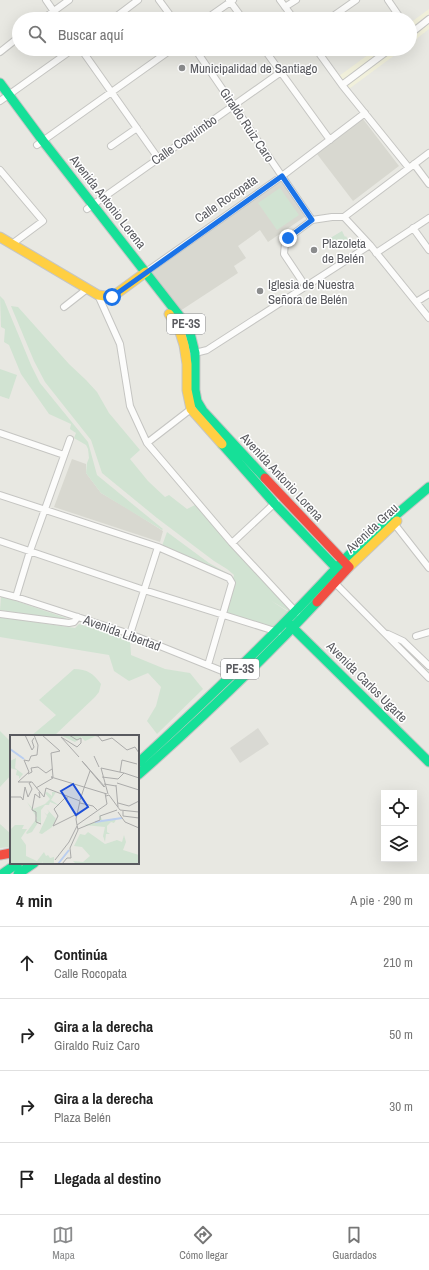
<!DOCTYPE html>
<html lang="es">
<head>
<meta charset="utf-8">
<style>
  :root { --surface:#fff; --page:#f6f6f6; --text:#222; --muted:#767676; --line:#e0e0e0; --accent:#8b8c8d }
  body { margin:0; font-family:"Archivo Narrow",sans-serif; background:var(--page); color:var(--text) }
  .controls { position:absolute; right:12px; bottom:12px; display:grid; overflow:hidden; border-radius:0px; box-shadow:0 4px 16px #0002 }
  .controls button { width:36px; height:36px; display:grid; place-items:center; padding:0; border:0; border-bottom:1px solid var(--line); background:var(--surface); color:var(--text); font:20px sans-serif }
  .stop { position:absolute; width:12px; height:12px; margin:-9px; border:3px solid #1a73e8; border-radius:50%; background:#fff }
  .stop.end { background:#1a73e8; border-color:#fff; box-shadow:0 1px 4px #0008 }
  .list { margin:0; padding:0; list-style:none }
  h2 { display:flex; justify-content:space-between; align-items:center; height:52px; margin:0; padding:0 16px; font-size:17px }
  h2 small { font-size:13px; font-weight:400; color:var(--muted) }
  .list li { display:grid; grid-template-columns:26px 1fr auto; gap:12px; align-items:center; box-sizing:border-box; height:72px; padding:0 16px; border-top:1px solid var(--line) }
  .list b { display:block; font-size:15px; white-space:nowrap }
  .list p { margin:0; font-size:13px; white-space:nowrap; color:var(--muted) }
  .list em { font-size:13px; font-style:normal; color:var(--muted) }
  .icon { flex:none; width:22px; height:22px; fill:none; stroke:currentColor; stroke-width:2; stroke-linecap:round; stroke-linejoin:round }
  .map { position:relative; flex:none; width:429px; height:874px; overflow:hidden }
  .search { position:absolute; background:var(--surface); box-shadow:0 4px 16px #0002; left:12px; right:12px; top:12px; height:44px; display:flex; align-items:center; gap:10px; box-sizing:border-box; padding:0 14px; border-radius:22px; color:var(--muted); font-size:15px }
  .sheet { height:340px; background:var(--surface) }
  nav { display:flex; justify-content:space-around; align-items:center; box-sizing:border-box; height:56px; border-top:1px solid var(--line); background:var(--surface); font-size:11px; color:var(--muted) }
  nav a { display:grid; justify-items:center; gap:2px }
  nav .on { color:var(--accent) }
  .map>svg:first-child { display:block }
  .commercial { fill:#f1f0db }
  .industrial { fill:#d9d9d3 }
  .education { fill:#d8d8d0 }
  .green { fill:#d1e3d2 }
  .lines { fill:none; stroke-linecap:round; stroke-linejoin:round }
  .street-casing { stroke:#c5c5c2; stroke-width:8 }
  .fast-casing { stroke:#c5c5c4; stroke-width:11 }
  .slow-casing { stroke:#c5c5c4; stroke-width:11 }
  .jam-casing { stroke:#c5c5c4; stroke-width:11 }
  .street { stroke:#fcfcfb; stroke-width:6 }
  .fast { stroke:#16e098; stroke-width:9 }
  .slow { stroke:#ffcf43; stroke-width:9 }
  .jam { stroke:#f24e42; stroke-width:9 }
  .route { stroke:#1a73e8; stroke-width:5 }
  .poi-dot { fill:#8b8c8d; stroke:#fff; stroke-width:1.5 }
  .labels { text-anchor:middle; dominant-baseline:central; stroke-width:3; stroke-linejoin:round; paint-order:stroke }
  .shield { fill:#fff; stroke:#8b8c8f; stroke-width:1 }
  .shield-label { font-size:12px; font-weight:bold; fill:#595a5f }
  .poi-label { font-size:13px; fill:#595a5f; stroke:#fff; text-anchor:start }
  .street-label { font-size:13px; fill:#595a5f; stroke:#fff }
  .inset-river { fill:none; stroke:#baceef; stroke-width:2 }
  .inset-road { fill:none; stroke:#ababaa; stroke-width:1 }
  .view { fill:#1d4ed8; fill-opacity:0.15; stroke:#1d4ed8; stroke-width:2 }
  .inset-edge { fill:none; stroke:#595a5f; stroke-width:2 }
</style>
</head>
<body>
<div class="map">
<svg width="429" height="874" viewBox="0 0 429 874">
  <rect width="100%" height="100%" fill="#e8e8e2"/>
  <path class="commercial" d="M429,9V29L410,44V23Z
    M376,49H403L349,89L339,76Z"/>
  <path class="industrial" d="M258,728L269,744L240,763L230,748Z"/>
  <path class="education" d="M363,119L399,166L353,201L317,154Z
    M280,180L306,216L268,242L260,230L238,246L246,258L234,266L238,273L180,311L151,271Z
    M72,459L86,464V473L101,493L130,510L163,531L160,542L54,507Z"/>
  <path class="green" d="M280,188L299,215L277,230L258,203Z
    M342,231L345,237L346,236L348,240L333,249L327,240Z
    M0,296L4,300L31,365L40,383L88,442L97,475L163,529L162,530L101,493L86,473L87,463L89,458L88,449L86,445L74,438L76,433L70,429L71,424L49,414L21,374L9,345L4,342L5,329L1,327Z
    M11,306L18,307L69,364L86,380L97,392L109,413L140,450L130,459L148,481L165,497L169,495L187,509L197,504L292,610L290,612L270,600L290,613L277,630L222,614L234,575L227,569L214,561L157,518L102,473L91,440L45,382L34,361Z
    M0,369L17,375L9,399L0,396Z
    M167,532L209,563L227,573L229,576L162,546Z
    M1,596L66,618L65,620L0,610Z
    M0,617L75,628L79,624L130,640L131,655L165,669L190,673L203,689L157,734L147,721L156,706L161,687L148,673L129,681L114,671L109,655L0,637Z
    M74,669C87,669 94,674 101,684L99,692L95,697L54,736H31L56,715L39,700Z
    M0,731L11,742V775L0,787Z
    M0,824L11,834V847L0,848Z"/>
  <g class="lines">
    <g class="street-casing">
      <path id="street" d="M46,0L59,19
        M159,0L173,19
        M229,0L243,19
        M280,0L294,19
        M388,0L401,19
        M285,7L296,0
        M43,19L69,0
        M113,19L138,0
        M206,19L233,0
        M329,19L356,0
        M410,34L429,19
        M81,49L158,158
        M195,49L312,220
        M264,49L330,140
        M316,49L342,85L409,168
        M0,52L19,37
        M342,85L390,49
        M0,101L73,49
        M37,145L172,49
        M111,146L137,128
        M414,164L429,184
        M0,170L43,221L12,244
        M87,209L281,72
        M344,217L429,153
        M413,228L429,250
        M376,253L429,218
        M146,272L282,176L365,113
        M306,287L284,254L285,243L288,238L312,220L332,217H344L370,245L429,318
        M98,295L120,344L130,406L147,443L232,543L297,613
        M416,302L429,294
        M64,307L87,289
        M194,355L195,353L207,350L370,245
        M0,433L64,455
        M147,443L191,409
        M0,495L158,547L229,578L232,583L208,665
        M393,522L429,568
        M0,541L144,590L278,632
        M232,543L276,502
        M334,582L429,678
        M0,593L16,597L130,634L232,675
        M16,597L30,551L70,439
        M0,614L69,623L74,622L78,617
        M130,634L158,547
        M388,634L403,641L429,666
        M416,636L429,632"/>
    </g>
    <g class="fast-casing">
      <path id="fast" d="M0,83L43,141L185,323L190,333L195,353V390L197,401L203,411L265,478
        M222,444L275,504L342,574
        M343,561L352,552L429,487
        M289,624L429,762
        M138,763C208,699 277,633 341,563
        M138,775C200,720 260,663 317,602
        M2,874L18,863
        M18,874L34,863"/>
    </g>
    <g class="slow-casing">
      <path id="slow" d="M0,237L98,295L112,297L146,272
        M169,314L179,329L184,345L187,364V390L191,409L222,444
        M349,567L397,521"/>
    </g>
    <g class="jam-casing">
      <path id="jam" d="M265,478L349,567L317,602
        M0,855L11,853"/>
    </g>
    <use href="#street" class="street"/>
    <use href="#fast" class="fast"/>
    <use href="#slow" class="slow"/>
    <use href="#jam" class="jam"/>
  </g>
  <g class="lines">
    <path class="route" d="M112,297L282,176L312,220L288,238"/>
  </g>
  <g class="poi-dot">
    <circle cx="182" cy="68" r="4"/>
    <circle cx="314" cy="250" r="4"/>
    <circle cx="260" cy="291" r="4"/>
  </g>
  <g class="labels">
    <g class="shield">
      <rect x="167" y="314" width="38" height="20" rx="3"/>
      <rect x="221" y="659" width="38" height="20" rx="3"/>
    </g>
    <g class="shield-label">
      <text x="186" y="324">PE-3S</text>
      <text x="240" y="669">PE-3S</text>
    </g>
    <g class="poi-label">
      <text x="190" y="68">Municipalidad de Santiago</text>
      <text x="322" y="243">Plazoleta<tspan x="322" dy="15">de Belén</tspan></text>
      <text x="268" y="284">Iglesia de Nuestra<tspan x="268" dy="15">Señora de Belén</tspan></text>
    </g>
    <g class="street-label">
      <text transform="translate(247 125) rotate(56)">Giraldo Ruiz Caro</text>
      <text transform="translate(184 140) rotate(-35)">Calle Coquimbo</text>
      <text transform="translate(226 199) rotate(-35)">Calle Rocopata</text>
      <text transform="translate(108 202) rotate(52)">Avenida Antonio Lorena</text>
      <text transform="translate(282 477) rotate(47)">Avenida Antonio Lorena</text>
      <text transform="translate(372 528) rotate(-43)">Avenida Grau</text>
      <text transform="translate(122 633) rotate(20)">Avenida Libertad</text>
      <text transform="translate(367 682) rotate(45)">Avenida Carlos Ugarte</text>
    </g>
  </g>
  <g transform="translate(10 735)">
    <rect width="129" height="129" fill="#e8e8e2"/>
    <path d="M50,0H82L86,1L75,6L71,2L65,7ZM6,23L5,33L13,39L9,44V41L6,40L7,35L0,33V26ZM37,57L42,61V57H46L41,65L50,71L40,67L39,70H35L31,75V89L29,86L22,97L17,99L16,98L27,83L17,67L23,74L35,69L40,64L35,58ZM37,74L46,84L42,92L32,99L29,98L37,81L34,77L37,80L39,77ZM88,77L93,86L107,83L104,88L101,87L97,91V97L100,99H96L95,107L93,101L95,92L74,90L91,86ZM5,90H14L12,94H17L11,103L16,110V121L27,126L34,117L36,121L38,120L40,123L44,122V129H32L33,126L31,129H0V95ZM78,97L95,109L107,105L112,107L114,100L116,107L113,115L129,120V129L65,128L63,126L73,127L80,121L72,112L64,111L70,99L75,100Z" fill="#d1e3d2"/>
    <path class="inset-river" d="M0,14L14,24M85,87L112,83M48,129L59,115"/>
    <path class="inset-road" d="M15,0L22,15L24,12L22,6L24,3M24,0L28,10L27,20L21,21L19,26L14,25L19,37L8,47H22L34,62L36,53L70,66L66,84L67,90L97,69L95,58M32,0L50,16L41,18L43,42H41L97,59M59,0L67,5L71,3V8L67,12L51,2L69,22M82,0L88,1L92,6L102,3L117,15L125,12L129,18M84,21L89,32M91,33L98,59M91,33L114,38M110,37L112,25L127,29M18,39L22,37L21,33L28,32L36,38L42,34M92,42L108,44L114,38L129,43M107,48L129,55M94,49L106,51M75,50L80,36M106,50L108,72M94,52L88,45L72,26L95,52M26,53L43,43M29,57L30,63L25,59L22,75L26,77V87L31,89M96,61L99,60L110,75L129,77M0,62H11L13,65L15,52L18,62L22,54L19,48L21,47M70,65L75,50M70,68L83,71L87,75M108,68L119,71L129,66M113,76V81L129,83M108,77L115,87L129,93M43,91L48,81L44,74L55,63H58M43,91L67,79M68,94L90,85V81L107,75M45,125L59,107L67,91M52,129L57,123H61L60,113L68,95L67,90"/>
    <path class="view" d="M63,49L78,72L66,80L51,56Z"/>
    <rect width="129" height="129" class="inset-edge"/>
  </g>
</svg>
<div class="controls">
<button><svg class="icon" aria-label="locate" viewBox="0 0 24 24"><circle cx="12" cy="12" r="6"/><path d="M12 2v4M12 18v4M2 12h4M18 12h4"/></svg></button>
<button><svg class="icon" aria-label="layers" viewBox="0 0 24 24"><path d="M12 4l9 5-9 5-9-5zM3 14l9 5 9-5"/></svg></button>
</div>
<div class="stop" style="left:112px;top:297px"></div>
<div class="stop end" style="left:288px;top:238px"></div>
<div class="search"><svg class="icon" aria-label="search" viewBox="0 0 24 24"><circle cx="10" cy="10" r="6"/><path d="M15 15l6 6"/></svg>Buscar aquí</div>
</div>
<section class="sheet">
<h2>4 min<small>A pie · 290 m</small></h2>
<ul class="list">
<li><svg class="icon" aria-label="ahead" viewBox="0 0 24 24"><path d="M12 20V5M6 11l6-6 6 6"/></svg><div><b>Continúa</b><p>Calle Rocopata</p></div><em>210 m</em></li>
<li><svg class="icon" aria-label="right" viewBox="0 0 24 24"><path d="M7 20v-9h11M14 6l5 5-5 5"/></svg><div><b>Gira a la derecha</b><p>Giraldo Ruiz Caro</p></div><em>50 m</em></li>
<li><svg class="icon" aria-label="right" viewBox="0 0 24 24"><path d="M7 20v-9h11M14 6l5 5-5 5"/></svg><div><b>Gira a la derecha</b><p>Plaza Belén</p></div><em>30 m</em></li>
<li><svg class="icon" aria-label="arrive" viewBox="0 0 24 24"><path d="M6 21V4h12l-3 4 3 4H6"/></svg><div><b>Llegada al destino</b></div></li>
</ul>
</section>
<nav>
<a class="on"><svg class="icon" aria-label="map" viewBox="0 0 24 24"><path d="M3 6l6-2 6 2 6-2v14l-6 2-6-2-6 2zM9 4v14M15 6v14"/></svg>Mapa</a>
<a><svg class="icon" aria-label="directions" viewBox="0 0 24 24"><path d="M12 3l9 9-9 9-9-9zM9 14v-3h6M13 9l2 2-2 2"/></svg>Cómo llegar</a>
<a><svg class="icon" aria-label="saved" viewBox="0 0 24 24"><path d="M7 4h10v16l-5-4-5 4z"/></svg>Guardados</a>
</nav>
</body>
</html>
